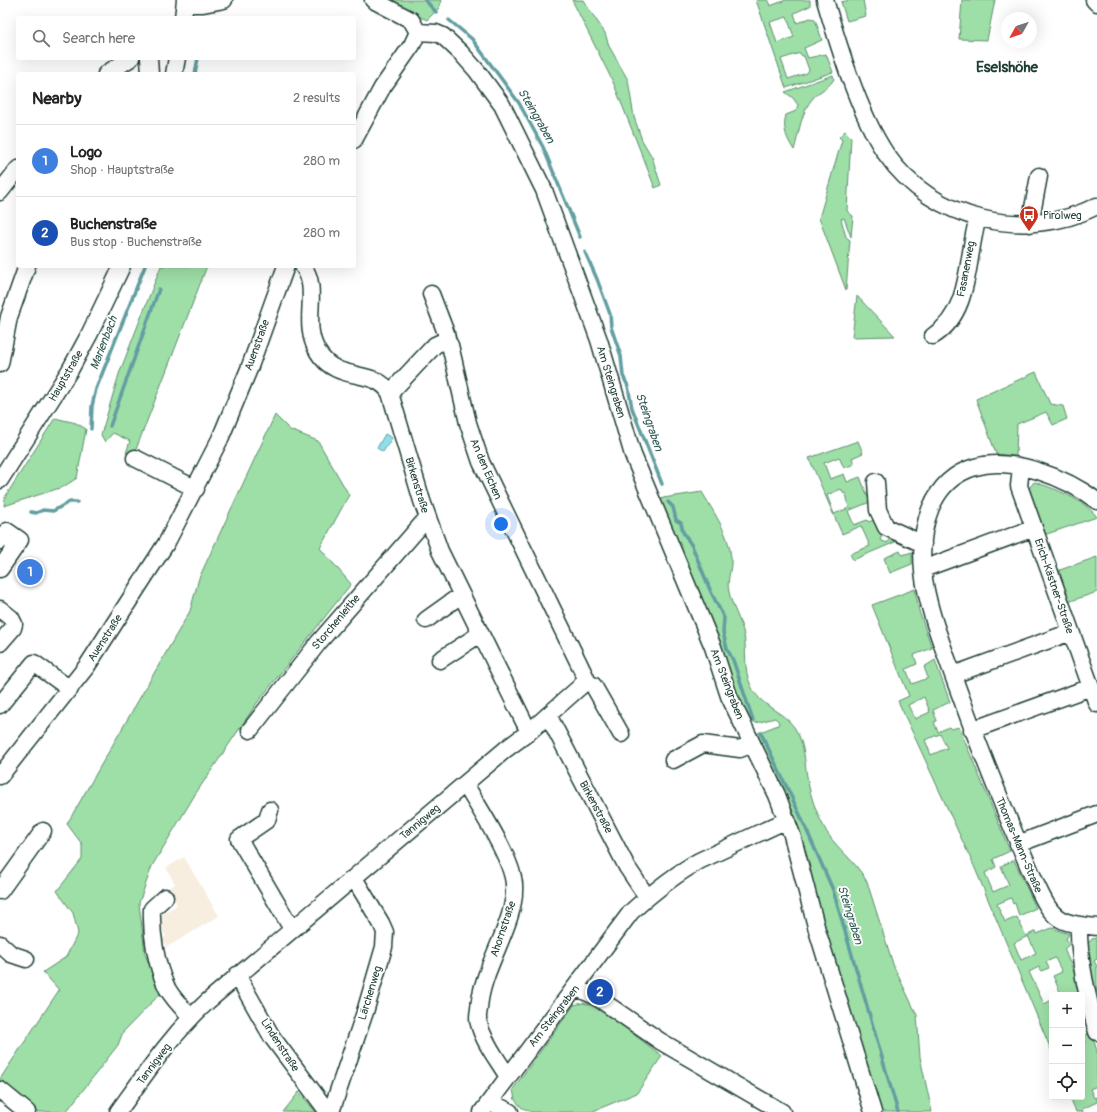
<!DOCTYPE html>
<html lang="en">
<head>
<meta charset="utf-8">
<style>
  :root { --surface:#fff; --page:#f2f2f2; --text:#222; --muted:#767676; --line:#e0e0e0; --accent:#ea580c }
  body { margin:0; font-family:Pangolin,sans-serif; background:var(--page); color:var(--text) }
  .controls { position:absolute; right:12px; bottom:12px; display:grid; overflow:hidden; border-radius:4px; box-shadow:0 4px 16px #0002 }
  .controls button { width:36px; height:36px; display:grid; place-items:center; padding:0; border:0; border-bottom:1px solid var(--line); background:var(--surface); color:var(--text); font:20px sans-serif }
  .compass { position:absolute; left:1001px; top:12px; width:36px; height:36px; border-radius:50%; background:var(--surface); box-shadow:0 4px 16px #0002; rotate:230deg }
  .you { position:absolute; left:501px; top:524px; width:14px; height:14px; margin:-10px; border:3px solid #fff; border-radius:50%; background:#1a73e8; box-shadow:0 0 0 6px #1a73e833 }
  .badge { display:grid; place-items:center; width:26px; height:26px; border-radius:50%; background:var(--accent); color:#fff; font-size:13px; font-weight:700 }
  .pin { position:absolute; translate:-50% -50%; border:2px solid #fff; box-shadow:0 1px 4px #0006 }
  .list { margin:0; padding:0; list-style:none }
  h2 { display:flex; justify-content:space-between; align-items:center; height:52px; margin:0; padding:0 16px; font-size:17px }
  h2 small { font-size:13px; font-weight:400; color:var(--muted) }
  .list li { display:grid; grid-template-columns:26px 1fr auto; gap:12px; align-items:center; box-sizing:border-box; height:72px; padding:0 16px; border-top:1px solid var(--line) }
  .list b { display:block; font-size:15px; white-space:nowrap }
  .list p { margin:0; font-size:13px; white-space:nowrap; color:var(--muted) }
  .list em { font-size:13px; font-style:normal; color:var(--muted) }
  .icon { flex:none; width:22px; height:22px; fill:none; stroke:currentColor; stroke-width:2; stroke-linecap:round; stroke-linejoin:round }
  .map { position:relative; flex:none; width:1097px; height:1112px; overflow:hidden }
  .search { position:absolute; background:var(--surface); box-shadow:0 4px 16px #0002; left:16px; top:16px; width:340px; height:44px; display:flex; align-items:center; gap:10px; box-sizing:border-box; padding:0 14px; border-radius:4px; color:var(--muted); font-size:15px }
  .panel { position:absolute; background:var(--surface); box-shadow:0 4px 16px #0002; left:16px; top:72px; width:340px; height:196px; border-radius:4px }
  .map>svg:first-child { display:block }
  .built { fill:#f7eee0 }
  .green { fill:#9edea7; stroke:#5e8e6e; fill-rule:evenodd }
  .water { fill:#8edfe9; stroke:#629ea1 }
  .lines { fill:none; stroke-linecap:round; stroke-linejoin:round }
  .stream { stroke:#629ea1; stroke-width:3.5 }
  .minor-casing { stroke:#1f3d34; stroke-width:19 }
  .minor { stroke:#fff; stroke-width:16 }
  .labels { text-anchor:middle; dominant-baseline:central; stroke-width:3.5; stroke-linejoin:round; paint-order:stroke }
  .poi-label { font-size:11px; fill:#1f3d34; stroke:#fff; text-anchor:start }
  .street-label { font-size:11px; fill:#1f3d34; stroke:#fff }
  .water-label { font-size:12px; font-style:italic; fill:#355d58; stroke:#fff }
  .district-label { font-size:15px; font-weight:bold; fill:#1f3d34; stroke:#fff }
</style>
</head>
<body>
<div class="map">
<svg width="1097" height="1112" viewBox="0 0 1097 1112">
  <rect width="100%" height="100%" fill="#fff"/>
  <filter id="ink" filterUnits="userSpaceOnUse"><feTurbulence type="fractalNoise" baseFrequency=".025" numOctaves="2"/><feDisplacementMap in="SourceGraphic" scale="8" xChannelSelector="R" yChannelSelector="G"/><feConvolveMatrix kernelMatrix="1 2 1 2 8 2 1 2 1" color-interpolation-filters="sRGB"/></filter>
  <g filter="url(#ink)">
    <path class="built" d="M184,857L219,916L167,947L162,939L166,936L155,918L177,905L168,889L175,884L166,868Z"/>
    <path class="green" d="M385,0H441L439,8L427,20Z
      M572,0H583L605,33L609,46L628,80L634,117L642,140L652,157L661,185L655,188L613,82Z
      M756,0H768L770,6L786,0H810V6L794,13L797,23L810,18L815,19L822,40L804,48L808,58L826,54L833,72L786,88ZM787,17L794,37L777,43L770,22ZM800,53L802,56H804L809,70L807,73L788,79L781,59Z
      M850,0H863L866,16L847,21L841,2Z
      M962,0H995L987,40L959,39Z
      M833,75L834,79C830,87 819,91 813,98C801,111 799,134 794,150C787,139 782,129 786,115L796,111L798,105L793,98L785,92Z
      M845,131L851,137L847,211L853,216L851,237L844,218L841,219L846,237L850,240L846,290L819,218L842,140L839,137Z
      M161,266H207L133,457L126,453L130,441L113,433L105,442L101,435L119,374Z
      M857,296L895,336L852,337Z
      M1036,372L1050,404L1063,406L1067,419L1053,425L1046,412L1017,424L1016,456L996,454L976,399Z
      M275,415L290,430L318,441L349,495L320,548L351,584L257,703L196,793L152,866L139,903L145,954L161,993L123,1032L118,1045L66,1112H33L0,1086V1079L59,990L43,972L66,957L78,933L73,913L57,891L82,859V844L67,824L190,611L199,578Z
      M55,418L76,423L86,429L77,478L63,487L4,506L5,497Z
      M858,441L863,453L852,458L854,464L844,468L839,457L824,463L830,479L844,474L847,482L860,477L870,502L848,511L854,525L867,520L869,522L876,519L884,532L880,540L887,543L891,536L900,540L853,560L850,554L870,546L861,526L842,534L809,458ZM841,489L844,494L846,493L849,508L834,514L827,495Z
      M1034,482C1054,488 1085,500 1097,517L1044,535L1027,491Z
      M702,492C714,513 730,535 731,559C732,570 726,581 729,592C732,607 741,620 744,635C747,651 743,669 751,686C760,707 782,710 794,727C806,744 804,763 808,782C811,798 816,811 823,825C832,846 856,860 867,882L894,967L917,1015L920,1057L932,1112H879L757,736L758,733L778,725L779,722L775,718L756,723L747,718L659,503L663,498Z
      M900,551L902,555L912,552V564L890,573L884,558Z
      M1097,557V592L1068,602L1057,571Z
      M915,589L919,611L932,648L914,655L917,664L906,669L912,684L928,678L924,667L935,660L950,702L933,710L937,721L934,722L938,732L949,727L951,729L959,727L1010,851L993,859L996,867L985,873L993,892L1009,885L1001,866L1014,860L1036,908L1019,916L1015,903L1013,904L1011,898L997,904L1005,922L1017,917L1026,936L1036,931L1037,934L1052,928L1069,934L1066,939L1070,944L1064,949L1074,972L1079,970L1087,1012L1082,1014V995H1054L1060,992L1053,976L1062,972L1055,958L1046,962L1049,968L1041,971L1039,967L1029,972L1044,1004L1052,1000V1052L974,866L898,701L909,696L872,605ZM924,697L930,712L915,719L908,705ZM940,734L947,748L931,755L925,740ZM1028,936L1036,953L1021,960L1014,943Z
      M1097,938V959L1094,961L1097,966V992L1093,995L1086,945L1092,939Z
      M583,1003L598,1007L662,1056L637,1093L591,1112H531L521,1107L515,1100L513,1089L574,1005Z
      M1091,1032L1097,1051V1086L1090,1089L1094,1098L1097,1097V1102L1082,1109L1083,1112H1076L1070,1097H1082V1045L1086,1043L1083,1036Z
      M299,1092L316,1112H283Z"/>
    <path class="water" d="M385,434L392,438L383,452L377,448Z"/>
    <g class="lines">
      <path class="stream" d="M425,0L436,12
        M205,18V17
        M449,20L472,39L519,103L543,147L580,237
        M195,74L198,58
        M585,252L597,279L610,314L611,327L621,356L623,376L628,386L632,408L662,484
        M110,426L159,289
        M91,429L92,406L96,389L145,266
        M668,502L673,507L676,520L681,523L683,532L692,546L711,592L724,618L723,632L727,649L733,660L753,720
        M31,512L36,513L43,510L53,511L69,502H77
        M761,733L800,815L833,890L898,1112"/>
      <g class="minor-casing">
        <path id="minor" d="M373,0L411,20L418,32
          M825,0C839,47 859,114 886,154C932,221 1026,242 1097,206
          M1094,0L1097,3
          M185,4H203L224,0
          M183,18L185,0
          M418,32L436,33L443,36L461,53L477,71L502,105L544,190L599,340L633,455L713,647L729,696L777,795L792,835L817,930L873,1112
          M149,58L150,74
          M106,74L131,58
          M174,74L177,58
          M354,140L382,88L412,45L418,32
          M0,192L18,169
          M1030,224L1039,176
          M303,266C321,291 300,322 318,352C337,384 375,367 390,393L422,501L440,551L529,732
          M431,294L446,333L448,343
          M933,336C972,312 966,256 978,218
          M0,364L9,317L27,266
          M135,458L196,489
          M1021,467L1019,486L1097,704
          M0,480L70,370L89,335L122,266
          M876,482L878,510L886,527L923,544
          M1097,501C1067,478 1013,456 975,467C930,480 919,529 923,571C927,609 943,646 955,681C980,750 1007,817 1036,884C1053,921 1058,923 1097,927
          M0,541L7,531L20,540L0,569
          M923,569L1034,528
          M0,609L11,618L14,624L13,628L0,643
          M426,620L461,595
          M440,660L480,634
          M953,675L1071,632
          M584,682L593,685L621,734
          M0,705L34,663L70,689
          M548,715L627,867L647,897
          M250,730L319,642L428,517
          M972,730L1091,687
          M673,760L703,744L740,749L752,744
          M0,776L87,666L167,542L220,439L249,369L286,266
          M465,784C479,808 512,858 514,884C517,924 481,967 479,1009C478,1014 477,1019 479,1024C484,1043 498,1060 508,1077
          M270,810L267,820L239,839L292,929
          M1018,844L1097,814
          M0,891L43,831
          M165,897L152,909C151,934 156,965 167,988C173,999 182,1008 191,1017
          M1079,925C1078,959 1088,999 1097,1032
          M0,944L11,954L26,959
          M237,975L272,1037L328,1112
          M576,988L595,996L660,1041L782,1112
          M0,1090L27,1112
          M490,1102L510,1112
          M118,1112C146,1073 173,1033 208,1001L506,749L529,732L581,686L586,678L481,462L468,423L450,345L444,341L435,345L390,393
          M331,1112L365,1012L384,947L385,932L381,923L354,878
          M482,1112L631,912C652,893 674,875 699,861L787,820"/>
      </g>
      <use href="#minor" class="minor"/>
    </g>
  </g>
  <defs>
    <g id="bus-pin" transform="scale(1)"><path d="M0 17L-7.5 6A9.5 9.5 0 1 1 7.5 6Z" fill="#c8321e" stroke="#fff"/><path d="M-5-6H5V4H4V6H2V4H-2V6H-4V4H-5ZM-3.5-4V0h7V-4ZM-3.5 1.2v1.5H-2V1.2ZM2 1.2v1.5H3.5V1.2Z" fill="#fff"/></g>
  </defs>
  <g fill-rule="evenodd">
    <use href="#bus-pin" x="1029" y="215"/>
  </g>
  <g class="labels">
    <g class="poi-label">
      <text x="1043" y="215">Pirolweg</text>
    </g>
    <g class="street-label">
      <text transform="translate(966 269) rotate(-79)">Fasanenweg</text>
      <text transform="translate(257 345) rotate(-70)">Auenstraße</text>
      <text transform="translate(66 376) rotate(-60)">Hauptstraße</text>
      <text transform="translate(611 382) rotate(73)">Am Steingraben</text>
      <text transform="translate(486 469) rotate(67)">An den Eichen</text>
      <text transform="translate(417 485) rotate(73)">Birkenstraße</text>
      <text transform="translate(1054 586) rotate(71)">Erich-Kästner-Straße</text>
      <text transform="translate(336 622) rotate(-50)">Storchenleithe</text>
      <text transform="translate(105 638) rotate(-57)">Auenstraße</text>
      <text transform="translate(727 684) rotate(69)">Am Steingraben</text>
      <text transform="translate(596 807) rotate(62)">Birkenstraße</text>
      <text transform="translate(420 822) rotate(-40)">Tannigweg</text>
      <text transform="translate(1019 845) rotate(67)">Thomas-Mann-Straße</text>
      <text transform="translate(503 929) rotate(-71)">Ahornstraße</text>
      <text transform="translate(370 993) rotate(-73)">Lärchenweg</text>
      <text transform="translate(554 1016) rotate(-52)">Am Steingraben</text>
      <text transform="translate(280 1045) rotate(57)">Lindenstraße</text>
      <text transform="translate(154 1064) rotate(-53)">Tannigweg</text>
    </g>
    <g class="water-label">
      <text transform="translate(536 116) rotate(60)">Steingraben</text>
      <text transform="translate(104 343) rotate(-69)">Marienbach</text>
      <text transform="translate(649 422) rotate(71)">Steingraben</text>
      <text transform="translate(850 915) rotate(73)">Steingraben</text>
    </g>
    <g class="district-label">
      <text x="1007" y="67">Eselshöhe</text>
    </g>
  </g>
</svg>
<div class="controls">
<button>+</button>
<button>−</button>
<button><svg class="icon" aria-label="locate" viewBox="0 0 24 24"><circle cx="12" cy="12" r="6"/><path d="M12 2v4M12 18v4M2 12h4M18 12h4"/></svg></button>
</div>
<svg class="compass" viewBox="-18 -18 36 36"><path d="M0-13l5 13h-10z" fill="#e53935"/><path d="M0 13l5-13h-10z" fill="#767676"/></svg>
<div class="you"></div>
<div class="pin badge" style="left:30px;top:572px;background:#3f7fe0">1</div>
<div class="pin badge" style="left:600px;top:992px;background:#1a4fb4">2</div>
<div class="search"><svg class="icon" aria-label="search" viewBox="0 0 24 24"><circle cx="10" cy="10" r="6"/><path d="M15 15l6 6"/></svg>Search here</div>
<section class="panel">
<h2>Nearby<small>2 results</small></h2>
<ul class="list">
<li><span class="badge" style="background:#3f7fe0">1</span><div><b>Logo</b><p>Shop · Hauptstraße</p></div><em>280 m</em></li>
<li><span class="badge" style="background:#1a4fb4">2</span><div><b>Buchenstraße</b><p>Bus stop · Buchenstraße</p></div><em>280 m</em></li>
</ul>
</section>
</div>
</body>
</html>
